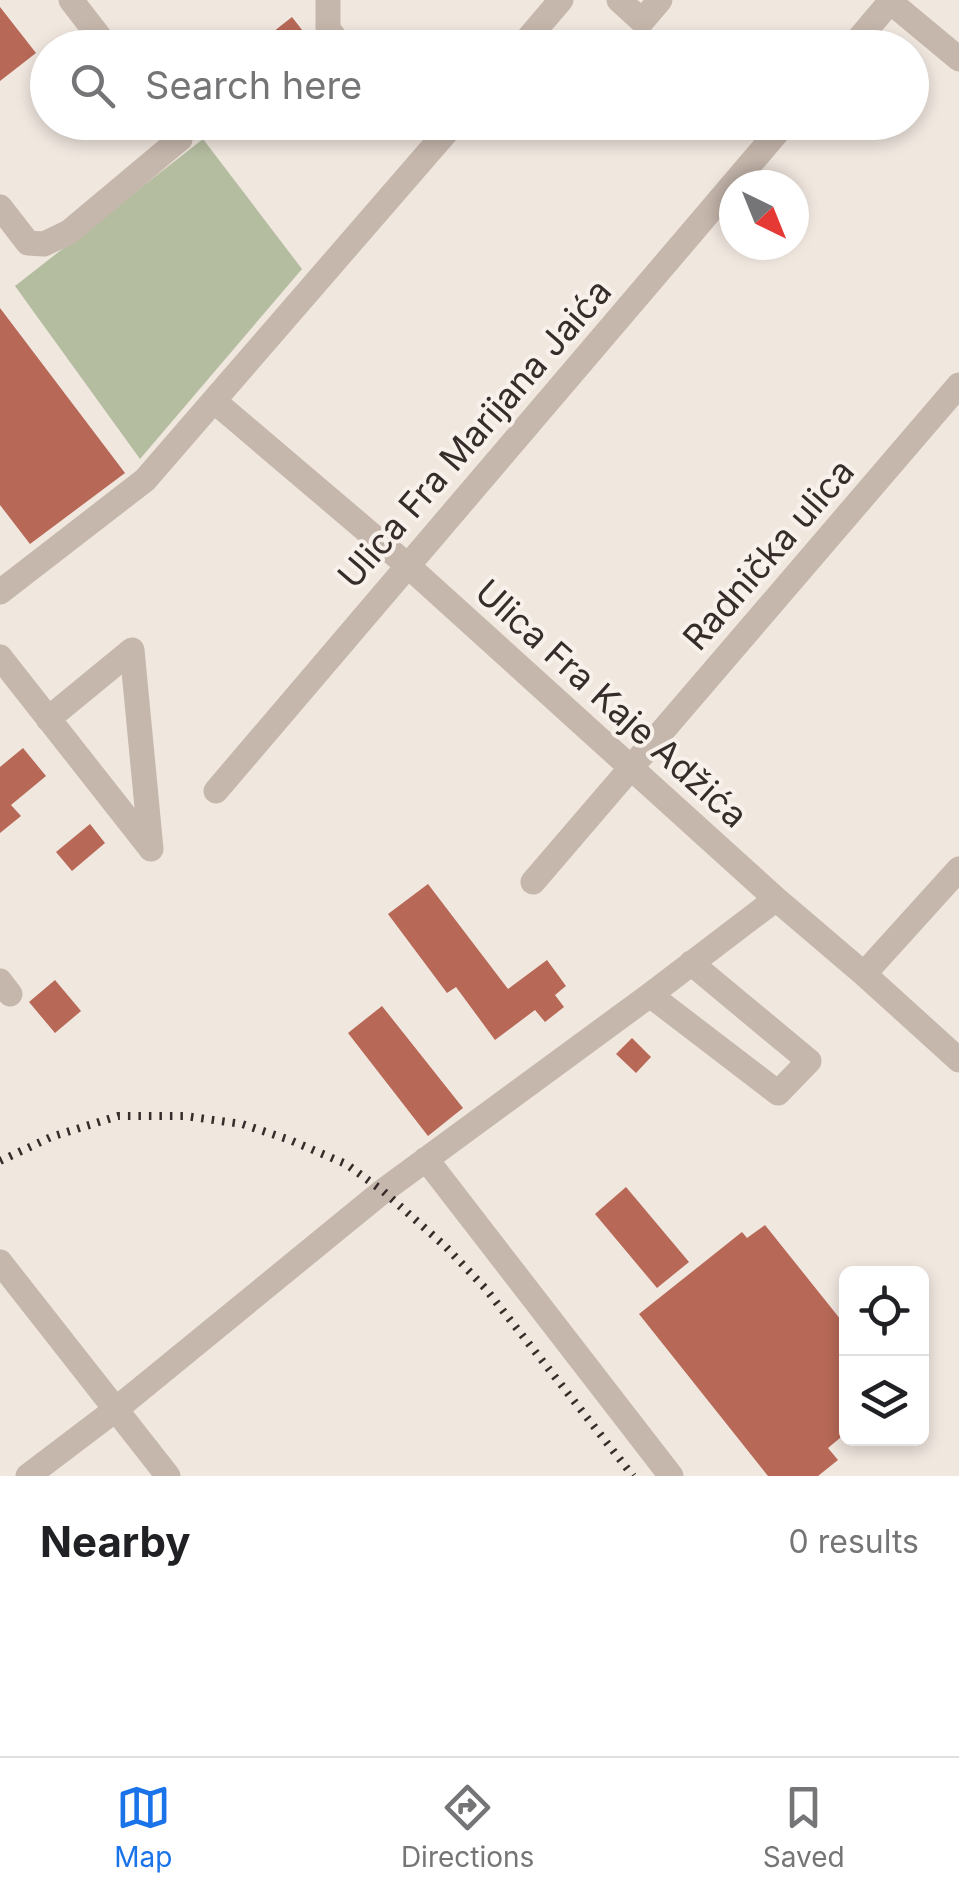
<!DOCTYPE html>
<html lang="en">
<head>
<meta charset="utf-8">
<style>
  :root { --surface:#fff; --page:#f2f2f2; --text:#202124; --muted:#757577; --line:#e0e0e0; --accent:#1a73e8 }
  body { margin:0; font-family:Inter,sans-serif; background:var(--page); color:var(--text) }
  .controls { position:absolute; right:30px; bottom:30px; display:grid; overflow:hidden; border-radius:15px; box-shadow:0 5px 15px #0003 }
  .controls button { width:90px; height:90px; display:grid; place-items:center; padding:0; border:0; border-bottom:2px solid var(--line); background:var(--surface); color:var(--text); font:50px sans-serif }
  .compass { position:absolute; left:719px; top:170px; width:90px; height:90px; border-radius:50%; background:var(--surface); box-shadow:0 5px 15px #0003; rotate:137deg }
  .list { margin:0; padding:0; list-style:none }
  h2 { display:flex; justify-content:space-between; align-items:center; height:130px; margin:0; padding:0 40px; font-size:42px }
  h2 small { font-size:32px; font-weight:400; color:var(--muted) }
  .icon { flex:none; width:55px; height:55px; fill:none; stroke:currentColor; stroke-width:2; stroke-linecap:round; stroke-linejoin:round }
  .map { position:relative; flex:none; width:959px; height:1476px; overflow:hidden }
  .search { position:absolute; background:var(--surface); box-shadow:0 5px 15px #0003; left:30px; right:30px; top:30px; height:110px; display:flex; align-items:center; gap:25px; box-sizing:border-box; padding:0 35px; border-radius:55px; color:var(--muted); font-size:38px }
  .sheet { height:280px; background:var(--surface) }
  nav { display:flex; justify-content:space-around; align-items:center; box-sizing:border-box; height:140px; border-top:2px solid var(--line); background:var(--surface); font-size:28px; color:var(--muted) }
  nav a { display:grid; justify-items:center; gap:5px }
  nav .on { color:var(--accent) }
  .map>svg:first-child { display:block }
  .green { fill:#b5bda1 }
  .building { fill:#b76856 }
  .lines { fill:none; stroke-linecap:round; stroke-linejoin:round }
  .minor { stroke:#c6b7ac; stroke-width:25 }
  .rail { stroke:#362d2a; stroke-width:8; stroke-dasharray:2.5 8; stroke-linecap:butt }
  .labels { text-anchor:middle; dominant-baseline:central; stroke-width:8; stroke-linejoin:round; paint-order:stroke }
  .street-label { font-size:35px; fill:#362d2a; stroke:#f8f1eb }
</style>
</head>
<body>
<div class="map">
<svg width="959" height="1476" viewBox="0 0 959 1476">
  <rect width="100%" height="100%" fill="#f0e7df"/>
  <path class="green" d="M203,139L302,269L140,459L15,286Z"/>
  <path class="building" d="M0,7L36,53L0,81Z
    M292,17L316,48H271L264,39Z
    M0,308L125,473L30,544L0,505Z
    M23,748L46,776L11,805L21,816L0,833V767Z
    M90,824L105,843L72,871L56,852Z
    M428,884L508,989L547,960L566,986L555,995L564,1007L545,1022L535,1010L495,1040L456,987L447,993L388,914Z
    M55,980L81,1011L55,1033L29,1002Z
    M382,1006L463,1108L428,1136L348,1033Z
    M632,1038L651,1057L636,1073L616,1054Z
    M626,1187L689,1262L657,1288L595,1214Z
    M765,1225L845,1325L846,1324V1433L828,1448L838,1460L818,1476H768L639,1314L742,1232L747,1238Z"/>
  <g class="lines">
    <path class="minor" d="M71,0L108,48
      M328,0V29L343,48
      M619,0L642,21L660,0
      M888,0L959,59
      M520,48L561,0
      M851,48L890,2
      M0,207L28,243L44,244L69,232L180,139L167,122
      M214,401L407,565L776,899L864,974L959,1060
      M0,592L145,480L455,122
      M0,657L151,849
      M48,719L132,650L151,849
      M216,791L786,122
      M533,882L959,385
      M864,974L959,869
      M0,981L10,994
      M650,995L778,1093L809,1061L691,963
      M426,1159L671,1476
      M0,1262L168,1476
      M28,1476L115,1410L383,1191L650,995L776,899"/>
    <path class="rail" d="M0,1161L51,1137L118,1116H185L242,1124L290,1140L346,1164L383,1191L446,1247L485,1288L633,1476"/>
  </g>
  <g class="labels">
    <g class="street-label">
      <text transform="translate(474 433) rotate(-49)">Ulica Fra Marijana Jaića</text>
      <text transform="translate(768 554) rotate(-49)">Radnička ulica</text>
      <text transform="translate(612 703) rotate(42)">Ulica Fra Kaje Adžića</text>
    </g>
  </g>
</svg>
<div class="controls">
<button><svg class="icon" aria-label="locate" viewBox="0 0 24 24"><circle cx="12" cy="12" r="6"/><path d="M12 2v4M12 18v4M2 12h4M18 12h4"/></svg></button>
<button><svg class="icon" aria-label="layers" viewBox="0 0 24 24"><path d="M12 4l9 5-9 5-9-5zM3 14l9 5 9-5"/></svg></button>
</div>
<svg class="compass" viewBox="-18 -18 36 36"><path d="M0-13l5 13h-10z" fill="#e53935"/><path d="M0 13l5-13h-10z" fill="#757577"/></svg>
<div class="search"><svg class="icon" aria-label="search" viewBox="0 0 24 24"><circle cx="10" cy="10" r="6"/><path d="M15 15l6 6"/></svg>Search here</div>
</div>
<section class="sheet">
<h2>Nearby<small>0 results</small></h2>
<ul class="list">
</ul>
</section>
<nav>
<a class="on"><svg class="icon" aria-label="map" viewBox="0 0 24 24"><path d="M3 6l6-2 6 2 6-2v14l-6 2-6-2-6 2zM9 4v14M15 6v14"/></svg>Map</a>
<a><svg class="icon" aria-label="directions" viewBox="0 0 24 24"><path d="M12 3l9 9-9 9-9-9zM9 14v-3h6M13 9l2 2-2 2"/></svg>Directions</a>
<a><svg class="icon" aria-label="saved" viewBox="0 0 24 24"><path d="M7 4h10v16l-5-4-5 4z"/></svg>Saved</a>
</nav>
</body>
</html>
